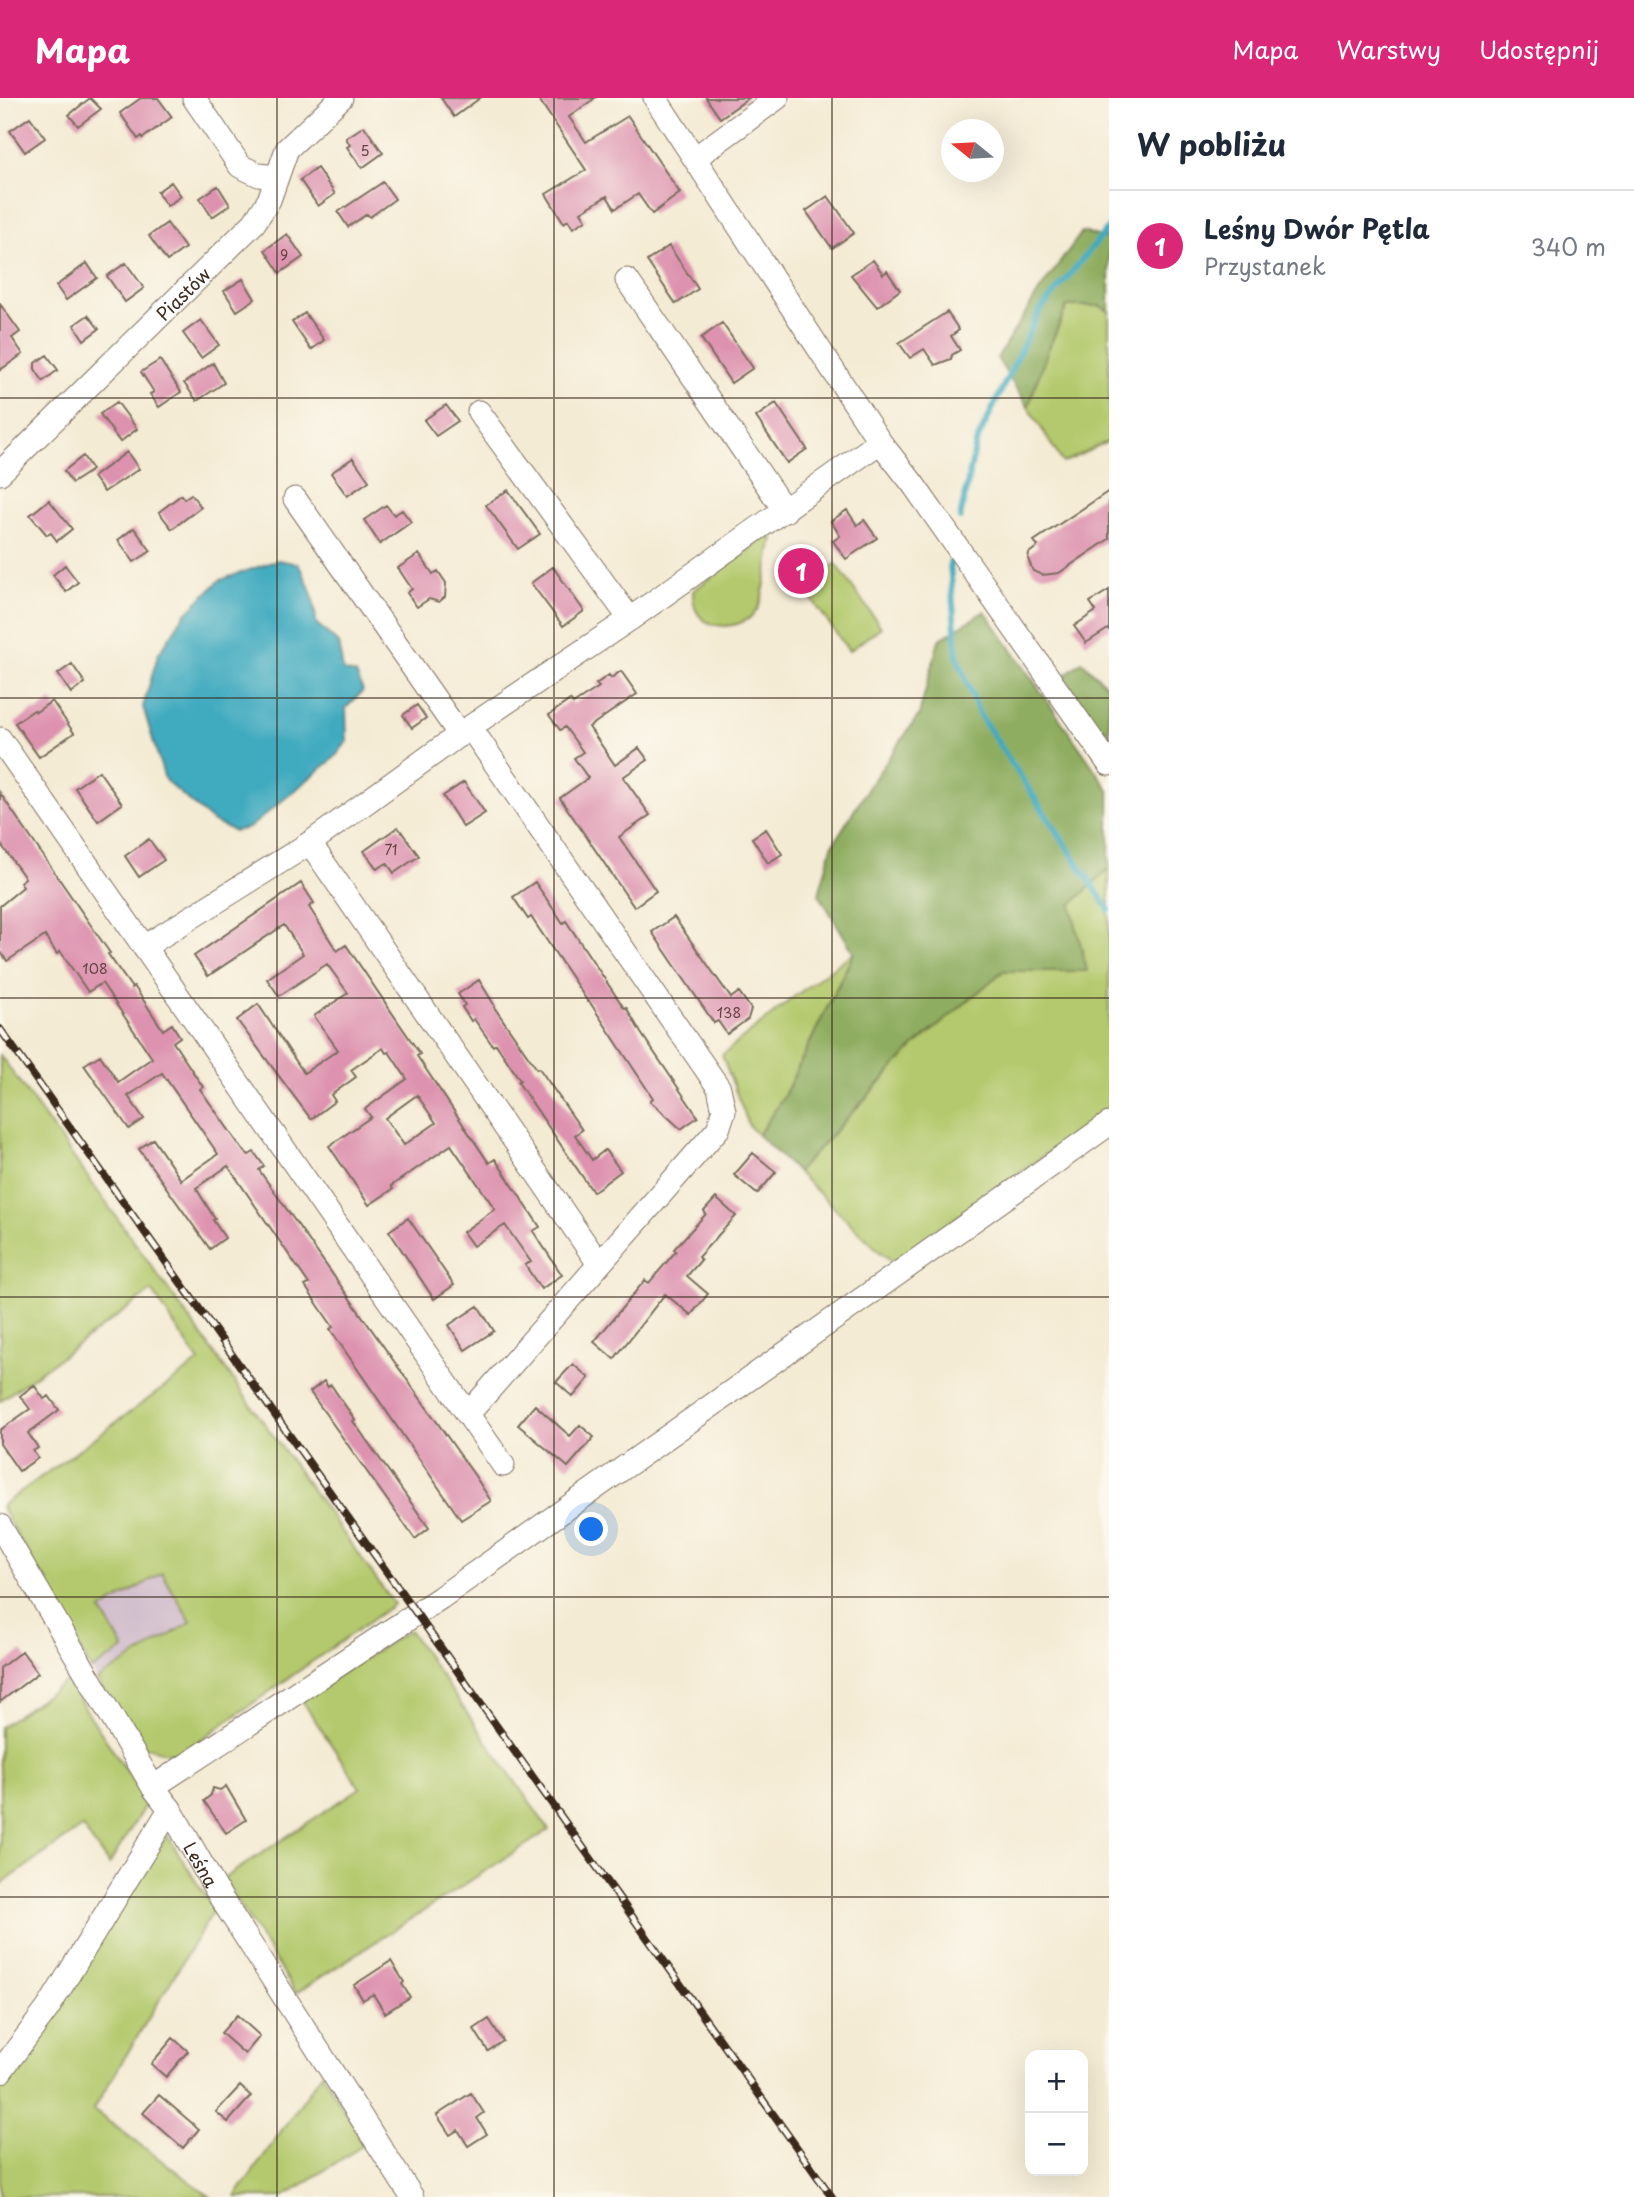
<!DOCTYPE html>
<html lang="pl">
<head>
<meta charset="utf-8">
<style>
  :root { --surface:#fff; --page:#f6f6f7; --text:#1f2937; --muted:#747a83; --line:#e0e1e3; --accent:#db2777 }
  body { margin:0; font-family:"Playpen Sans",sans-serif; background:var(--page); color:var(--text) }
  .controls { position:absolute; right:21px; bottom:21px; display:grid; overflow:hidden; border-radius:14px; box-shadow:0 7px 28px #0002 }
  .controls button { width:63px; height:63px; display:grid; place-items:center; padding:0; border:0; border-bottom:2px solid var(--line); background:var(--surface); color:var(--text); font:35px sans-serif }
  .compass { position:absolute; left:941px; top:21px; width:63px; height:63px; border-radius:50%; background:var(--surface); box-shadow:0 7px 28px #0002; rotate:288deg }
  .you { position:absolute; left:592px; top:1432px; width:24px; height:24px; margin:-18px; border:5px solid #fff; border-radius:50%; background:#1a73e8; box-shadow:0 0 0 10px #1a73e833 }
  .badge { display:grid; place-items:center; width:46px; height:46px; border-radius:50%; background:var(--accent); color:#fff; font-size:23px; font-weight:700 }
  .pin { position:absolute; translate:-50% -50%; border:4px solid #fff; box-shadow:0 2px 7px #0006 }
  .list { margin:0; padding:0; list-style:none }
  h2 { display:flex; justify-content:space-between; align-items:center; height:91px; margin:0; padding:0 28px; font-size:30px }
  h2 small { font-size:23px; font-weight:400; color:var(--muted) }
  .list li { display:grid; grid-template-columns:46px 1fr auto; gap:21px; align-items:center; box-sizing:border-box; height:112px; padding:0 28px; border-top:2px solid var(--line) }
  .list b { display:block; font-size:26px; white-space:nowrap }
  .list p { margin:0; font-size:23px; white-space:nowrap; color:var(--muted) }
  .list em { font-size:23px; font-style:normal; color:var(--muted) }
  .map { position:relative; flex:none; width:1109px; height:2099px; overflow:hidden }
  header { display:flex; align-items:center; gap:42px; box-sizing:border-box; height:98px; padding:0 35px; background:var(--accent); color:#fff }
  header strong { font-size:33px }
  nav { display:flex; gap:38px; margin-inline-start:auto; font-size:24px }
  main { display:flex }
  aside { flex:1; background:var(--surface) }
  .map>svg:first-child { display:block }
  .industrial { fill:#d1bdcc }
  .green { fill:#b4c96d; stroke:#787a46; stroke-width:2 }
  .forest { fill:#8fad60; stroke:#656c3f; stroke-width:2 }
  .water { fill:#3faabf; stroke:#3d6a6e; stroke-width:2 }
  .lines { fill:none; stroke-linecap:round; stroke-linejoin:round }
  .stream { stroke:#3faabf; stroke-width:6 }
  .building { fill:#dd92af; fill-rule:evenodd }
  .minor-casing { stroke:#7c6e5e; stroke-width:25 }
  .minor { stroke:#fff; stroke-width:23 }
  .rail-casing { stroke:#3b2a1e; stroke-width:8 }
  .rail { stroke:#fbf7ec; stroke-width:5; stroke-dasharray:16; stroke-linecap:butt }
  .grid { fill:none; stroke:#3b2a1e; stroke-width:2; stroke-opacity:0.55 }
  .labels { text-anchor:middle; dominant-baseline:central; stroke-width:5; stroke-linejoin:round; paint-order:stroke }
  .number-label { font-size:14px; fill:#644442 }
  .street-label { font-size:18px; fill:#3b2a1e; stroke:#fbf7ec }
</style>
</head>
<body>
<header>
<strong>Mapa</strong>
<nav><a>Mapa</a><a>Warstwy</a><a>Udostępnij</a></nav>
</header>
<main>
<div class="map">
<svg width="1109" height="2099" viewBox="0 0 1109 2099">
  <rect width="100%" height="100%" fill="#fbf7ec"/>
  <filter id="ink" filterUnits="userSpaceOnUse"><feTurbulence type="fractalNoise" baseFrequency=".0143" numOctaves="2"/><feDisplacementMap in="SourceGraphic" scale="14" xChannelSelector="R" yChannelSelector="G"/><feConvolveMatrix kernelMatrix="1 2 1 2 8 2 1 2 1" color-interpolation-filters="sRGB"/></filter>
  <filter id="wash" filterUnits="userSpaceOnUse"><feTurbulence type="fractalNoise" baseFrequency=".00686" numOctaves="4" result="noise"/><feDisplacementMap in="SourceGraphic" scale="28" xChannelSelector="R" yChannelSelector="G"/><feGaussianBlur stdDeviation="1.57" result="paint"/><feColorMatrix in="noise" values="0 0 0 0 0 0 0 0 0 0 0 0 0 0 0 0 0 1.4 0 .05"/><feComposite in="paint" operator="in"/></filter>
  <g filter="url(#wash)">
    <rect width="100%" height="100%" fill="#f4ebd4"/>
    <path class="industrial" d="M161,1474L191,1524L97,1582L91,1572L101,1512Z"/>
    <path class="green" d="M1067,208H1100L1109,213V343L1063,365L1028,309L1047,254Z
      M768,437L773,441C768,459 766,495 758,510C747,531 709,535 697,514C693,508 693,500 693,493Z
      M836,466L881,529L849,553L803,489Z
      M1109,770V1011L894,1164L880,1154L797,1074L913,949L1003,873H1086L1071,807Z
      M854,854L783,1000L758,1037L749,1028L722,957L795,898Z
      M0,957L394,1506L178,1658L138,1647L97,1582L191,1524L162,1475L101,1512L124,1551L91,1572L1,1408L199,1264L152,1193L0,1303Z
      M409,1532L549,1732L296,1895L223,1781L360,1690L301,1601Z
      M67,1583L147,1704L109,1767L82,1729L0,1787V1629Z
      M167,1737L214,1812L93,2012L211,2099H0V1986Z
      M322,1975L365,2046L283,2099H235Z"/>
    <path class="forest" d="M1082,134L1109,141V213L1100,208H1067L1047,254L1028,309L997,260L1040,192Z
      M985,513L1109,692V770L1071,807L1087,873H1003L913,949L797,1074L758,1037L783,1000L854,855L819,796L832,748L870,687L919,617L939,542Z
      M1082,563L1109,590V646L1063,579Z"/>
    <path class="water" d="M278,462L298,466C310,486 315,502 316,525L339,546L343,573L356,576L363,593L346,610L347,644L334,660L249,730L234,733L213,724L165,682L143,609L158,557L185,516L220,482Z"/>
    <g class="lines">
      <path class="stream" d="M960,420L976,345L1039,214L1109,129
        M950,465L957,558L979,616L1109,812"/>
    </g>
    <g id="blocks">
      <path class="building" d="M90,0L101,11L78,28L69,17Z
        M141,0H158L172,19L143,40L142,38L138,41L120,15Z
        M441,0H480L454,19Z
        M538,0H595L569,19L586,44L628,18L680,95L652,116L638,96L615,111L607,98L581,114L586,122L573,130L568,122L564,125L546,96L586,72Z
        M706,0H749L720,20Z
        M30,19L45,40L25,54L10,33Z
        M364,28L383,55L362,70L347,49L350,47L346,40Z
        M317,70L335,96L318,108L300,82Z
        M171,84L181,98L167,108L157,94Z
        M383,84L395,101L370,119L367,116L348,129L338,114Z
        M218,88L230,107L212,119L200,100Z
        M828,98L854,135L832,150L806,113Z
        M167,125L185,150L167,163L149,138Z
        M287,136L303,159L280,175L265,152Z
        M669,148L698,191L676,206L647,163Z
        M873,162L883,176L887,173L900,192L877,209L851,177Z
        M87,165L97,180L66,202L56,188Z
        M126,165L144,190L125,204L107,178Z
        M243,181L255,201L237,213L224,193Z
        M0,206L20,234L12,240L23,256L0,272Z
        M947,214L959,232L951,238L960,252L952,257L951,261L935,267L924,251L910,260L899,245Z
        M305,215L324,242L311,252L292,224Z
        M88,217L99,231L84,242L74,227Z
        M201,222L219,247L201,260L183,235Z
        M722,225L753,270L731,285L701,240Z
        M47,257L58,272L43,283L35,271V265Z
        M160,262L181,294L159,309L150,296L154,294L141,274Z
        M213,265L224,285L197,303L184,285Z
        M117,304L137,331L120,344L100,316Z
        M776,305L807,351L787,365L756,319Z
        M446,307L458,323L436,338L424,322Z
        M127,354L139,371L104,394L93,379Z
        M83,358L92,372L72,385L64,373Z
        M353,360L369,383L347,398L331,375Z
        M508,392L540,436L518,451L486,407Z
        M1109,393V441L1059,475L1042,477L1033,473L1028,461L1029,455L1038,448L1034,443Z
        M191,396L201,409L172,431L159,414L181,397L184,401Z
        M49,402L72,431L57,443L51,435L47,437L30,417Z
        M386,407L394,417L402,412L411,424L380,446L364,422Z
        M847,412L857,427L864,422L877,440L846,461L833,443L840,438L831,423Z
        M134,430L151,453L134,464L118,442Z
        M419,456L433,476L438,473L446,485L445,499L439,504L429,501L417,509L407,495L412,491L398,470Z
        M65,467L78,484L66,494L53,477Z
        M553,469L584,513L563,528L531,485Z
        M1109,492V533L1108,531L1086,545L1074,528L1096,513L1090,504Z
        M72,566L85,585L71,595L58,576Z
        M621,573L637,596L589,629L615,667L639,650L648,662L623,679L650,717L619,739L656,793L634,809L560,700L588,680L574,660L583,654L565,629L560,632L549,617L570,602L573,606L599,589L596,586L609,577L611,580Z
        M52,603L74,635L39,659L15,625L34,612L36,614Z
        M417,607L426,620L412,630L403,617Z
        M99,673L122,706L98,723L75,690Z
        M464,684L485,715L463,729L443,698Z
        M0,695L110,855L108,856L132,890L134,888L163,932L172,926L180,939L173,944L203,989L200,991L243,1052L249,1057L254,1054L264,1068L259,1072L475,1378L491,1403L461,1422L330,1231L333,1229L305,1188L309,1186L228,1068L196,1090L215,1121L213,1122L225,1140L210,1151L139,1051L153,1041L181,1082L218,1056L162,975L128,998L144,1021L129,1031L84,967L100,957L118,984L152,960L102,885L88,894L60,853L57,856L45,838L7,863L0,853V808L23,789L20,784L25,780L0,745Z
        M398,729L419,758L394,775L387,765L377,771L364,753Z
        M766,731L782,756L768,765L752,740Z
        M149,741L164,762L139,779L125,758Z
        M535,784L563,825L566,823L624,910L626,909L641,935L698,1019L681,1031L650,1003L653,1000L589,903L588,904L531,819L528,821L513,799Z
        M301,785L314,805L309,809L337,853L346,847L420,956L417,958L489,1065L495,1061L540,1129L533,1133L562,1177L541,1191L525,1167L531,1164L505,1127L473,1148L463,1134L495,1111L451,1047L391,1088L393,1091L369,1107L329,1048L371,1019L365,1011L407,981L389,954L386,955L383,950L351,972L356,979L331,997L335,1003L311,1021L237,922L258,906L304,975L338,952L314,918L348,895L327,866L279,898L267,881L303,856L284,827L208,878L194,858ZM417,997L436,1025L404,1047L385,1020Z
        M674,819L731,900L739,894L751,911L748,921L727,936L718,923L714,925L652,834Z
        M479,882L495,908L494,909L537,971L539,970L582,1032L575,1037L592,1062L605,1052L621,1073L593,1094L518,984L520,982L496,946L493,948L474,921L471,923L462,909L465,907L458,896Z
        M753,1055L776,1074L757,1096L734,1077Z
        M716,1100L736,1118L698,1159L701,1162L687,1178L708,1196L691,1217L665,1196L614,1261L594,1244L645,1182L649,1185L676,1153L674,1151L706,1116L704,1113Z
        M408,1120L454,1187L434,1201L389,1133Z
        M478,1208L494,1233L465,1252L449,1227Z
        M573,1266L589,1280L573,1299L556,1284Z
        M324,1283L328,1289L331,1287L355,1322L353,1323L429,1430L415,1441L310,1294Z
        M34,1287L44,1301L49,1298L59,1312L28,1335L38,1350L33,1353L38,1360L19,1373L0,1346V1332L30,1311L20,1298Z
        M535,1307L570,1338L580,1327L594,1339L568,1369L518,1327Z
        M22,1553L38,1575L0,1604V1570Z
        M226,1688L246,1722L226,1735L204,1703L211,1697L213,1690L220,1692Z
        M391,1863L404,1884L402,1886L410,1899L385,1915L373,1896L363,1902L354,1887Z
        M237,1917L260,1938L245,1956L221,1935Z
        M489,1921L503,1943L488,1953L474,1931Z
        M173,1940L188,1953L166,1979L151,1966Z
        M240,1988L251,1998L228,2024L216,2014Z
        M471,1995L484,2015L477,2020L487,2036L468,2048L458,2032L450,2037L437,2017Z
        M159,1997L199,2031L183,2050L143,2015Z"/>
    </g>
  </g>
  <g filter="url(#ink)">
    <use href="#blocks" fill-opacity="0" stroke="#7c6e5e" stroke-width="2"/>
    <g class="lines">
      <g class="minor-casing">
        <g id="minor">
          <path d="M194,0L240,68L259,77L276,79"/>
          <path d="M655,0L880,344L913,386L1109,666"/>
          <path d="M695,60L777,0"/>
          <path d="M627,182L785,413"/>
          <path d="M479,314L630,521"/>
          <path id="s1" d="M0,375L254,125L269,102L287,51L341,0"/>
          <path d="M295,401L460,637"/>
          <path d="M0,641L503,1367"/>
          <path d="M310,745L599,1166"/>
          <path d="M144,849L310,745L470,629L630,521L880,344"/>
          <path d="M468,1316L718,1031L724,1013L719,990L470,629"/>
          <path id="s2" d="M0,1428L153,1689L170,1711L221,1800L412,2099"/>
          <path d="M153,1689L440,1500L1109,1026"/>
          <path d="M0,1974L48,1910L170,1711"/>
        </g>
      </g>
      <use href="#minor" class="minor"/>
      <g class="rail-casing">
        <path id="rail" d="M0,931L832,2099"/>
      </g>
      <use href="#rail" class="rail"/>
    </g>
  </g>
  <path class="grid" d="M277,0V2099M554,0V2099M832,0V2099M0,300H1109M0,600H1109M0,900H1109M0,1199H1109M0,1499H1109M0,1799H1109"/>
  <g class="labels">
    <g class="number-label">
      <text x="365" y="52">5</text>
      <text x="284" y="156">9</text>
      <text x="391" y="751">71</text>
      <text x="95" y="870">108</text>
      <text x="729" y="914">138</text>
    </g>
    <g class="street-label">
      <text stroke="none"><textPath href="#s1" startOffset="256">Piastów</textPath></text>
      <text stroke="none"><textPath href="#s2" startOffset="394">Leśna</textPath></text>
    </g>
  </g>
</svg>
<div class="controls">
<button>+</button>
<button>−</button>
</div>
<svg class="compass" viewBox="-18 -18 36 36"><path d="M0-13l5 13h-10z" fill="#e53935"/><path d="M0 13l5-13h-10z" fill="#747a83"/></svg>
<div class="you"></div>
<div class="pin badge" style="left:801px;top:473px">1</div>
</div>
<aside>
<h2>W pobliżu<small></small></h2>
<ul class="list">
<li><span class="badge">1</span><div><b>Leśny Dwór Pętla</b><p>Przystanek</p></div><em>340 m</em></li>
</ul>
</aside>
</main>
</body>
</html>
